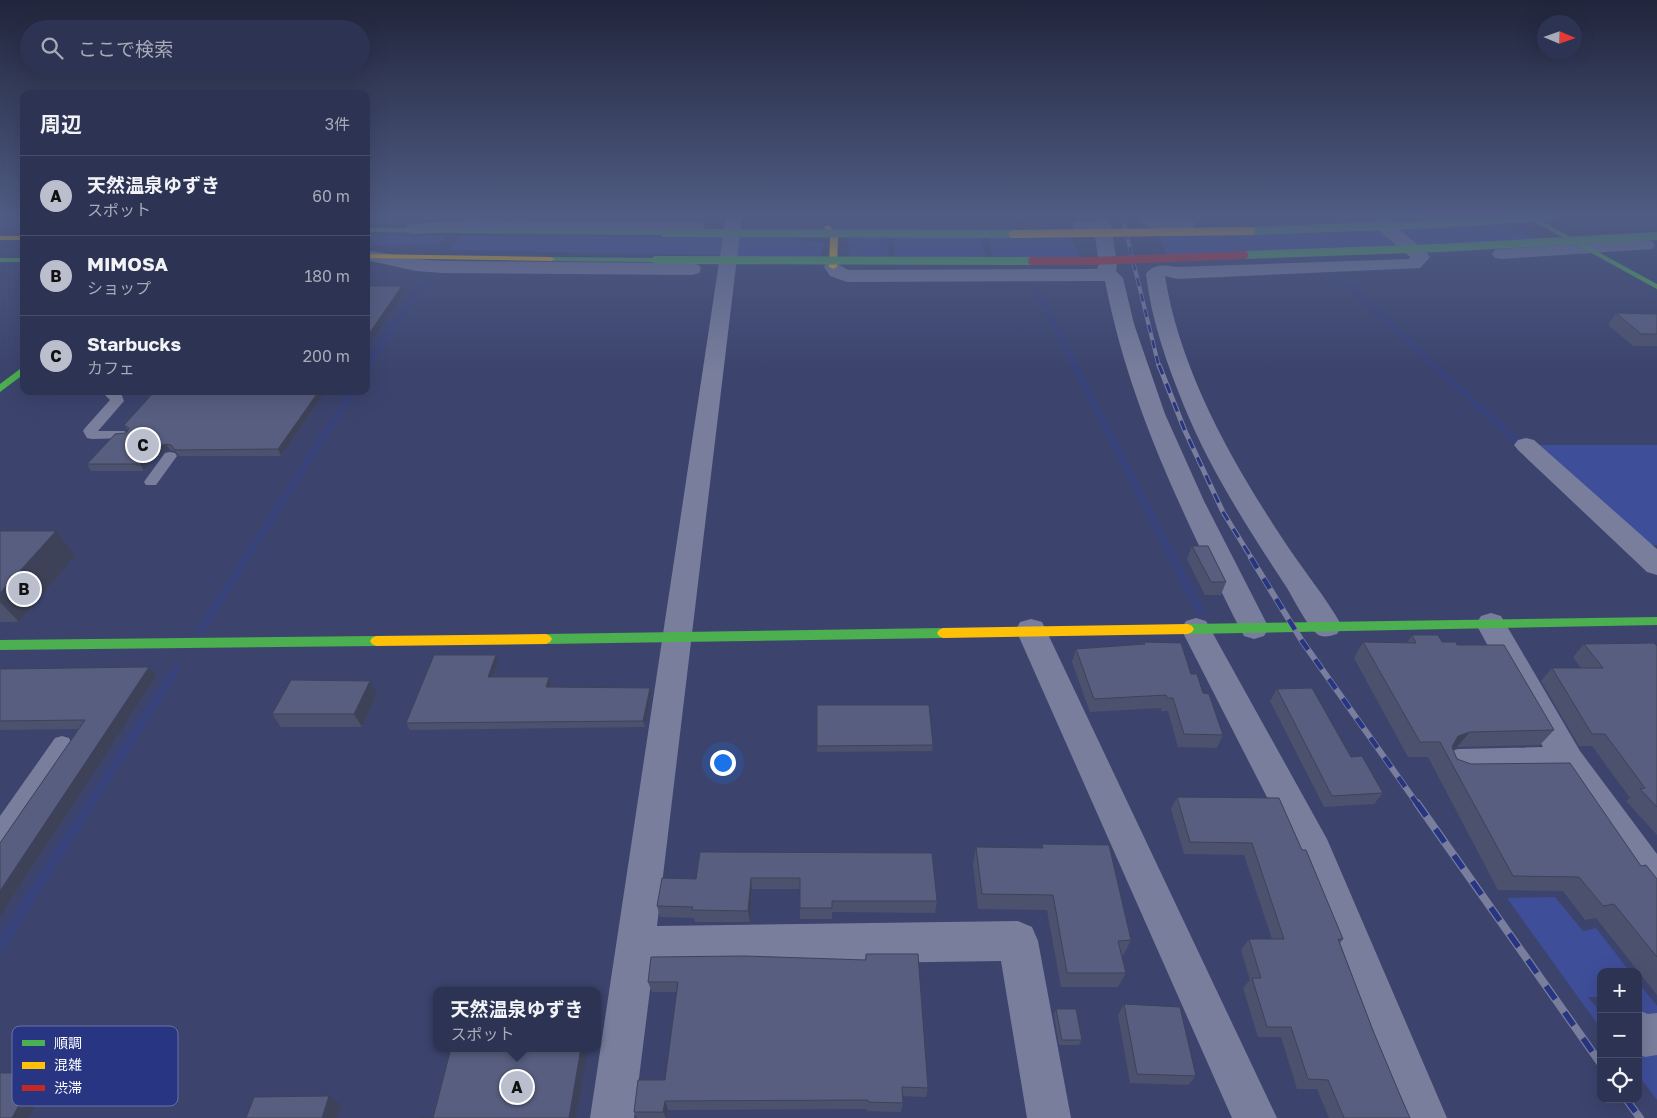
<!DOCTYPE html>
<html lang="ja">
<head>
<meta charset="utf-8">
<style>
  :root { --surface:#2d3352; --page:#393f5c; --text:#f1f3f6; --muted:#a7aab8; --line:#484e69; --accent:#bbbecc }
  body { margin:0; font-family:"Golos Text","Noto Sans JP",sans-serif; background:var(--page); color:var(--text) }
  .controls { position:absolute; right:15px; bottom:15px; display:grid; overflow:hidden; border-radius:10px; box-shadow:0 5px 20px #0002 }
  .controls button { width:45px; height:45px; display:grid; place-items:center; padding:0; border:0; border-bottom:1px solid var(--line); background:var(--surface); color:var(--text); font:25px sans-serif }
  .compass { position:absolute; left:1537px; top:15px; width:45px; height:45px; border-radius:50%; background:var(--surface); box-shadow:0 5px 20px #0002; rotate:92deg }
  .you { position:absolute; left:722px; top:762px; width:18px; height:18px; margin:-12px; border:4px solid #fff; border-radius:50%; background:#1a73e8; box-shadow:0 0 0 8px #1a73e833 }
  .badge { display:grid; place-items:center; width:32px; height:32px; border-radius:50%; background:var(--accent); color:#111; font-size:16px; font-weight:700 }
  .pin { position:absolute; translate:-50% -50%; border:2px solid #fff; box-shadow:0 1px 5px #0006 }
  .popup { position:absolute; left:433px; top:987px; width:168px; height:65px; box-sizing:border-box; display:grid; place-content:center; border-radius:10px; background:var(--surface); filter:drop-shadow(0 1px 4px #0005); font-size:16px; white-space:nowrap; color:var(--muted) }
  .popup b { font-size:19px; color:var(--text) }
  .popup::after { content:''; position:absolute; left:50%; top:100%; margin-left:-10px; border:10px solid transparent; border-top-color:var(--surface) }
  .list { margin:0; padding:0; list-style:none }
  h2 { display:flex; justify-content:space-between; align-items:center; height:65px; margin:0; padding:0 20px; font-size:21px }
  h2 small { font-size:16px; font-weight:400; color:var(--muted) }
  .list li { display:grid; grid-template-columns:32px 1fr auto; gap:15px; align-items:center; box-sizing:border-box; height:80px; padding:0 20px; border-top:1px solid var(--line) }
  .list b { display:block; font-size:19px; white-space:nowrap }
  .list p { margin:0; font-size:16px; white-space:nowrap; color:var(--muted) }
  .list em { font-size:16px; font-style:normal; color:var(--muted) }
  .icon { flex:none; width:28px; height:28px; fill:none; stroke:currentColor; stroke-width:2; stroke-linecap:round; stroke-linejoin:round }
  .map { position:relative; flex:none; width:1657px; height:1118px; overflow:hidden }
  .search { position:absolute; background:var(--surface); box-shadow:0 5px 20px #0002; left:20px; top:20px; width:350px; height:55px; display:flex; align-items:center; gap:12px; box-sizing:border-box; padding:0 18px; border-radius:28px; color:var(--muted); font-size:19px }
  .panel { position:absolute; background:var(--surface); box-shadow:0 5px 20px #0002; left:20px; top:90px; width:350px; height:305px; border-radius:10px }
  .map>svg:first-child { display:block }
  .green { fill:#3f4e99; fill-rule:evenodd }
  .lines { fill:none; stroke-linecap:round; stroke-linejoin:round }
  .stream { fill:#39437b; fill-rule:evenodd }
  .lane { fill:#787e9c; fill-rule:evenodd }
  .street { fill:#787e9c; fill-rule:evenodd }
  .fast { fill:#4caf50; fill-rule:evenodd }
  .slow { fill:#ffc107; fill-rule:evenodd }
  .rail-far3-casing { stroke:#787e9c; stroke-width:4 }
  .rail-far2-casing { stroke:#787e9c; stroke-width:5 }
  .rail-far1-casing { stroke:#787e9c; stroke-width:6 }
  .rail-casing { stroke:#787e9c; stroke-width:8 }
  .rail-far3 { stroke:#283582; stroke-width:2.5; stroke-dasharray:8; stroke-linecap:butt }
  .rail-far2 { stroke:#283582; stroke-width:3; stroke-dasharray:10; stroke-linecap:butt }
  .rail-far1 { stroke:#283582; stroke-width:4.5; stroke-dasharray:12; stroke-linecap:butt }
  .rail { stroke:#283582; stroke-width:5.5; stroke-dasharray:16; stroke-linecap:butt }
  .fast-bridge { stroke:#4caf50; stroke-width:8 }
  .slow-bridge { stroke:#ffc107; stroke-width:8 }
  .jam-bridge { stroke:#c62828; stroke-width:8 }
  .wall { fill:#4c516d }
  .shaded-wall { fill:#3e4259 }
  .building { fill:#585e7f; stroke:#3e4259 }
  .key { fill:#283582; stroke:#6872a8; stroke-width:1 }
  .key-label { font-size:14px; fill:#fff }
</style>
</head>
<body>
<div class="map">
<svg width="1657" height="1118" viewBox="0 0 1657 1118">
  <rect width="100%" height="100%" fill="#3c446e"/>
  <path class="green" d="M1497,216L1549,246L1425,254L1390,223Z
    M1373,219L1404,253L1168,262L1158,230Z
    M841,229H1067L1083,263L857,264L849,256L848,237ZM892,229L896,263V264L890,263L886,230ZM979,229H985L995,264L988,263Z
    M739,231L824,243L821,257L734,264Z
    M366,235L446,236L437,248L435,245H366Z
    M460,236L723,237L720,255L540,252V251L450,250Z
    M1532,445H1657V545H1642Z
    M1555,897L1583,931L1596,928L1630,972H1601V997H1588L1601,1013V1029L1507,898Z
    M1638,982L1657,1006V1025L1638,1020Z
    M1657,1046V1100L1638,1075V1050Z"/>
  <g class="lines">
    <path class="stream" d="M999,216H1005L1006,219L1001,220Z
      M451,234L456,235L444,253H440L439,252Z
      M1330,270H1334L1528,447L1529,449L1528,451H1522L1330,272Z
      M1030,276L1033,278L1206,613L1204,615H1198L1196,613L1027,278Z
      M423,277L428,278L369,370L366,372V364Z
      M349,391H356L203,634H197L195,631L197,628Z
      M177,664L180,665L182,668L180,671L4,950L0,952V935L174,665Z"/>
    <path class="lane" d="M105,391L121,393L124,401L98,431H124L131,435L129,438L92,439L87,438L83,431L85,428L110,400L103,393Z
      M170,452L175,453L177,456L156,485H146L144,482L146,479L165,453Z
      M62,736L69,738L72,744L69,750L8,840L0,843V816L55,738Z"/>
    <path class="street" d="M726,216H742L657,926L1018,921L1032,927L1038,941L1071,1118H1027L1001,961L653,966L634,1118H590Z
      M1136,216H1153L1163,220H1192L1195,224L1192,228C1173,232 1147,234 1136,216Z
      M1378,216H1394L1391,222L1427,253L1430,257L1420,268L1177,279L1165,276C1180,371 1232,462 1284,541C1303,570 1325,596 1342,626L1337,634C1330,636 1322,639 1316,633C1307,625 1294,600 1287,588C1249,530 1210,470 1184,406C1167,364 1151,319 1146,274C1153,263 1165,265 1177,267L1409,259L1410,257L1375,227L1372,223Z
      M465,220L696,222L702,223L705,227L702,231L696,232L465,230L414,234L408,233L405,229L408,225L414,224Z
      M1102,220L1108,221L1111,225L1117,263L1116,271L1123,278L1134,324L1165,414L1204,501L1269,628L1264,636L1254,639L1244,636C1229,609 1217,581 1203,554C1160,464 1124,379 1105,281L847,282L830,276L824,267L826,263C838,260 840,267 849,270L1097,269L1099,263L1094,231L1075,230L1072,226L1075,222Z
      M1646,240L1652,241L1655,245L1652,249L1501,259L1495,258L1492,254L1495,250L1501,249Z
      M372,251L416,259L442,261L692,263L699,265L701,269L699,273L692,275L442,273L416,271L366,260V252Z
      M1526,438L1534,440L1657,549V575L1647,572L1518,450L1514,445L1518,440Z
      M1491,613L1501,616L1580,751L1657,854V903L1644,898L1559,776L1458,777L1446,773L1441,763L1446,753L1458,749L1543,747L1476,624L1481,616Z
      M1196,618L1206,621L1327,839L1447,1118H1403L1298,858L1181,629L1186,621Z
      M1031,619L1042,622L1046,630L1277,1118H1232L1016,630L1020,622Z
      M1638,1010L1648,1014L1657,1013V1055L1645,1057L1638,1054Z"/>
    <path class="fast" d="M1524,216H1532L1657,284V289Z
      M366,228L664,231L668,233L664,235L366,232Z
      M548,257L656,258L660,260L656,262L551,261H548Z
      M0,258H24V262H0Z
      M24,366V374L0,392V384Z
      M1657,617V625L1188,634L1184,632L1182,629L1184,626L1188,624Z
      M943,628L947,630L949,633L947,636L943,638L546,644L542,642L540,639L542,636L546,634Z
      M376,636L380,638L382,641L380,644L376,646L0,650V640Z"/>
    <path class="slow" d="M828,225L830,226L838,237L837,267L833,269L829,267L830,237L824,227Z
      M0,236H24V240H0Z
      M366,254L551,257L555,259L551,261L366,258Z
      M1188,624L1192,626L1194,629L1192,632L1188,634L943,638L939,636L937,633L939,630L943,628Z
      M546,634L550,636L552,639L550,642L546,644L376,646L372,644L370,641L372,638L376,636Z"/>
    <g class="rail-far3-casing">
      <path id="rail-far3" d="M1122,216L1159,367"/>
    </g>
    <g class="rail-far2-casing">
      <path id="rail-far2" d="M1159,365L1185,431L1223,512L1252,559"/>
    </g>
    <g class="rail-far1-casing">
      <path id="rail-far1" d="M1251,558L1302,641L1418,805"/>
    </g>
    <g class="rail-casing">
      <path id="rail" d="M1417,803L1601,1064
        M1626,1099L1640,1118"/>
    </g>
    <use href="#rail-far3" class="rail-far3"/>
    <use href="#rail-far2" class="rail-far2"/>
    <use href="#rail-far1" class="rail-far1"/>
    <use href="#rail" class="rail"/>
    <path class="fast-bridge" d="M1251,231L1440,224L1551,216
      M664,233L1013,234
      M1244,255L1438,248L1657,236
      M656,260L1032,261"/>
    <path class="slow-bridge" d="M1013,234L1251,231"/>
    <path class="jam-bridge" d="M1032,261H1092L1244,255"/>
  </g>
  <path class="wall" d="M1616,313L1657,314V346H1633L1608,325Z
    M147,391H326L281,456H179L175,451L170,450L163,452L160,456H156L144,471H91L87,464L126,433L128,431L124,425L150,396H149Z
    M0,531L75,556L19,622H0Z
    M1192,546L1226,582L1221,595H1205L1187,559Z
    M1412,635L1457,645L1554,730L1540,745L1457,747L1452,749L1457,759L1641,866L1657,879V995L1596,918L1585,920L1563,891L1498,890L1428,757H1408L1354,658L1363,642L1407,643Z
    M1144,642L1191,674L1203,693L1223,735L1217,748L1178,747L1168,711H1161V708L1090,712L1072,662L1076,649L1143,644Z
    M1584,644L1657,646V835L1626,801L1630,798L1592,746H1579L1541,681L1552,668H1581L1573,657Z
    M496,655L498,662L493,677H549L551,683L550,687L651,694L645,727L410,730L406,723Z
    M149,667L157,676L0,917V843L79,729L0,730V669Z
    M1277,689L1351,757L1383,793L1374,804L1324,807L1270,701Z
    M377,694L362,727H281L272,714Z
    M817,705L933,745L932,751L817,752Z
    M1177,797L1302,850L1343,939L1340,943L1374,1033L1400,1095L1410,1118H1329L1317,1089H1297L1281,1037H1258L1243,988L1250,980L1241,950L1249,939H1272L1244,855L1184,854L1171,809Z
    M1042,844L1131,940L1123,956H1122L1126,973L1118,987H1061L1047,910L978,909L973,864L976,847L1041,848Z
    M700,852L937,901L935,913L832,912V919H800V889H752L750,922H695L694,918L660,917L657,906L696,879Z
    M866,954L928,1088L926,1097L902,1096L903,1103L901,1112L867,1111V1109L668,1110L667,1118H637L634,1112L665,1080L677,992H652L648,982L865,960Z
    M1124,1004L1196,1076L1188,1085L1130,1083L1118,1015Z
    M1056,1009L1082,1040L1079,1045H1059L1054,1014Z
    M145,1069L156,1076L143,1101H38L29,1118H0L47,1073Z"/>
  <path class="shaded-wall" d="M402,286L404,292L366,348V338Z
    M319,391H326L281,456L278,449Z
    M166,444L170,450L163,452L160,456L156,450L159,446Z
    M151,450L156,456L144,471L140,464Z
    M56,531L75,556L19,622L0,602V593Z
    M496,655L498,662L491,683L488,677Z
    M149,667L157,676L0,917V891Z
    M549,677L551,683L548,694L546,687Z
    M370,681L377,694L362,727L354,714Z
    M650,688L651,694L645,727L643,721Z
    M1470,732L1457,747L1445,751L1458,736Z
    M751,878L752,889L750,922L748,911Z
    M581,1048H584L587,1054L576,1118H569Z
    M145,1069L156,1076L143,1101L132,1094Z
    M25,1094L38,1101L29,1118H12Z
    M329,1096L341,1105L337,1118H322Z
    M665,1101L668,1110L667,1118H666L663,1112Z"/>
  <path class="building" d="M366,286H402L366,338Z
    M1616,313L1657,314V334H1641Z
    M155,391H319L278,449L175,450L171,445L166,444L159,446L156,450H151L140,464H87L115,434L126,433L129,428L124,425Z
    M0,531H56L0,593Z
    M1192,546H1208L1226,582H1211Z
    M1412,635H1438L1442,642H1456L1457,645H1504L1554,730L1470,732L1458,736L1452,747L1457,759L1471,764L1570,763L1641,866L1646,865L1657,879V957L1614,904L1603,906L1579,877L1513,876L1440,742H1420L1363,642L1416,643Z
    M1144,642L1181,643L1191,674H1197L1203,693L1209,694L1223,735L1184,734L1173,698H1167L1166,695L1094,699L1076,649L1145,644Z
    M1654,643L1657,646V807L1640,789L1645,788L1605,734H1592L1552,668H1603L1584,644Z
    M434,655H496L488,677H549L546,687L650,688L643,721L406,723Z
    M149,667L0,891V843L85,720L0,721V669Z
    M291,680L370,681L354,714H272Z
    M1312,688L1351,757L1362,756L1383,793L1332,796L1277,689Z
    M817,705H929L933,745L817,746Z
    M1177,797L1279,798L1302,850H1306L1343,939H1338L1374,1033L1400,1095L1410,1118H1344L1328,1080L1308,1079L1291,1027H1267L1252,978H1261L1249,939H1284L1252,843L1190,842Z
    M1042,844L1109,845L1131,940L1118,941L1126,973H1067L1053,895L982,894L976,847L1043,848Z
    M700,852L932,853L937,901H832V908H800V878H751L748,911L692,910L693,907L657,906L662,878L696,879Z
    M866,954H918L928,1088L902,1087L903,1103L868,1102V1100L665,1101L663,1112H634L638,1080H665L678,982H648L651,957L744,956L866,960Z
    M1124,1004L1180,1007L1196,1076L1137,1074Z
    M1056,1009H1076L1082,1040H1062Z
    M451,1048H581L569,1118H420H433Z
    M50,1068L145,1069L132,1094H25L12,1118H0V1073H47Z
    M329,1096L322,1118H246L254,1097Z"/>
  <linearGradient id="sky" x2="0" y2="1"><stop stop-color="#21253c"/><stop offset="0.58" stop-color="#505c84"/><stop offset="1" stop-color="#505c84" stop-opacity="0"/></linearGradient>
  <rect width="1657" height="372" fill="url(#sky)"/>
  <rect x="12" y="1026" width="166" height="80" rx="8" class="key"/>
  <rect x="22" y="1040" width="23" height="6" fill="#4caf50"/>
  <rect x="22" y="1062" width="23" height="7" fill="#ffc107"/>
  <rect x="22" y="1085" width="23" height="6" fill="#c62828"/>
  <g class="key-label">
    <text x="54" y="1048">順調</text>
    <text x="54" y="1070">混雑</text>
    <text x="54" y="1093">渋滞</text>
  </g>
</svg>
<div class="controls">
<button>+</button>
<button>−</button>
<button><svg class="icon" aria-label="locate" viewBox="0 0 24 24"><circle cx="12" cy="12" r="6"/><path d="M12 2v4M12 18v4M2 12h4M18 12h4"/></svg></button>
</div>
<svg class="compass" viewBox="-18 -18 36 36"><path d="M0-13l5 13h-10z" fill="#e53935"/><path d="M0 13l5-13h-10z" fill="#a7aab8"/></svg>
<div class="you"></div>
<div class="pin badge" style="left:517px;top:1087px">A</div>
<div class="popup"><b>天然温泉ゆずき</b>スポット</div>
<div class="pin badge" style="left:24px;top:589px">B</div>
<div class="pin badge" style="left:143px;top:445px">C</div>
<div class="search"><svg class="icon" aria-label="search" viewBox="0 0 24 24"><circle cx="10" cy="10" r="6"/><path d="M15 15l6 6"/></svg>ここで検索</div>
<section class="panel">
<h2>周辺<small>3件</small></h2>
<ul class="list">
<li><span class="badge">A</span><div><b>天然温泉ゆずき</b><p>スポット</p></div><em>60 m</em></li>
<li><span class="badge">B</span><div><b>MIMOSA</b><p>ショップ</p></div><em>180 m</em></li>
<li><span class="badge">C</span><div><b>Starbucks</b><p>カフェ</p></div><em>200 m</em></li>
</ul>
</section>
</div>
</body>
</html>
